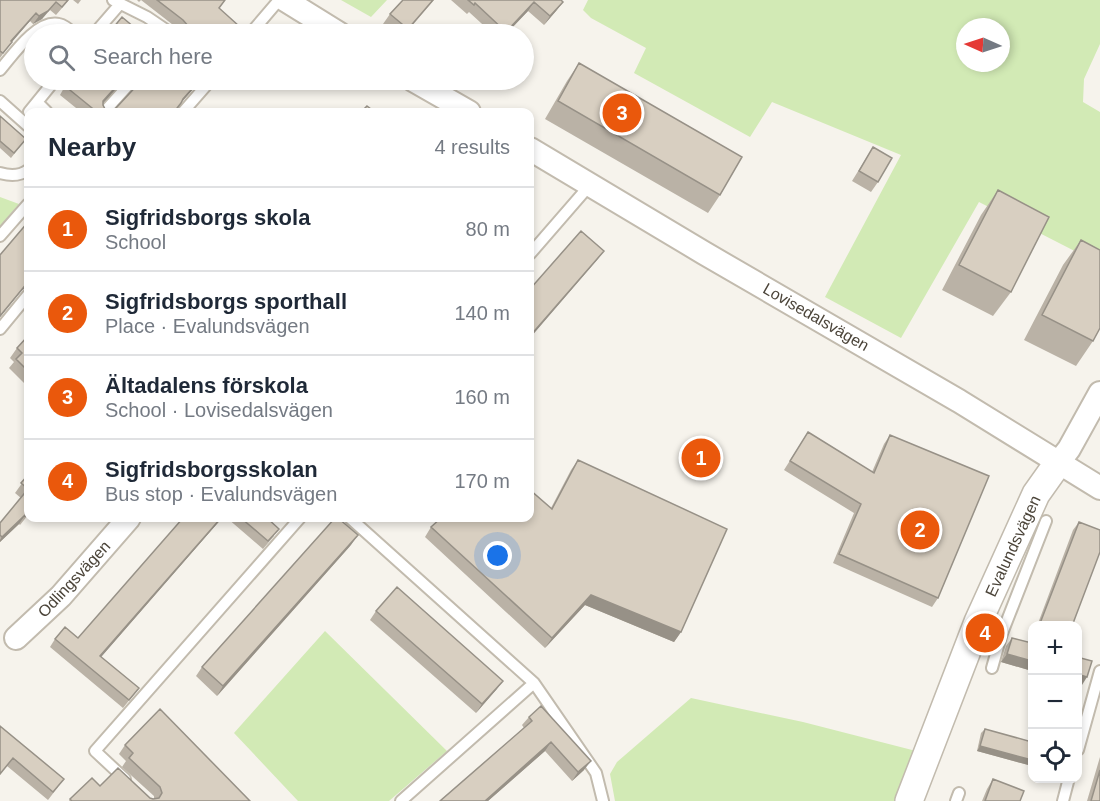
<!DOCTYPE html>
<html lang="en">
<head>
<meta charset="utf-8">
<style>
  :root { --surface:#fff; --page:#f2f2f3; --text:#1f2937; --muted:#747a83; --line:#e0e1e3; --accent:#ea580c }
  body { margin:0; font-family:Helvetica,sans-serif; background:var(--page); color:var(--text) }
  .controls { position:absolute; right:18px; bottom:18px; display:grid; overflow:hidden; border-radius:12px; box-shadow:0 3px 9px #0003 }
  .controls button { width:54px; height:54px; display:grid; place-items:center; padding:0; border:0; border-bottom:2px solid var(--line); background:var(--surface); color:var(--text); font:30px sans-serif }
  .compass { position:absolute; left:956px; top:18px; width:54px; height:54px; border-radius:50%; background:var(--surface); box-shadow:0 3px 9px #0003; rotate:273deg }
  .you { position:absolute; left:498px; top:556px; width:21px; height:21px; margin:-15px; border:4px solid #fff; border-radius:50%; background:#1a73e8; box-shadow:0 0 0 9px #1a73e833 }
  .badge { display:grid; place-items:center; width:39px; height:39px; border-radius:50%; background:var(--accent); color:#fff; font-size:20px; font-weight:700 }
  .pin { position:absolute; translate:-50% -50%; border:3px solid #fff; box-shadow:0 2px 6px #0006 }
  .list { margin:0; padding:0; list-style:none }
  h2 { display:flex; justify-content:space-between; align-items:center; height:78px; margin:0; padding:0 24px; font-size:26px }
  h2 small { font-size:20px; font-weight:400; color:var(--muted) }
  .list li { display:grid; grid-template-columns:39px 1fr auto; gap:18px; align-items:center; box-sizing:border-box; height:84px; padding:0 24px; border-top:2px solid var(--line) }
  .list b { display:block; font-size:22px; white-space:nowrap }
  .list p { margin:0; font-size:20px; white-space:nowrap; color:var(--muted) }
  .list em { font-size:20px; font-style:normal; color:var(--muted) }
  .icon { flex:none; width:33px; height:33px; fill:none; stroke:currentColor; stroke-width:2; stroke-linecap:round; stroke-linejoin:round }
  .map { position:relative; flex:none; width:1100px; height:801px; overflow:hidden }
  .search { position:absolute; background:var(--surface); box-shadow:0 3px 9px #0003; left:24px; top:24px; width:510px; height:66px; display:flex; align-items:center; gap:15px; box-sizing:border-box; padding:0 21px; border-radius:33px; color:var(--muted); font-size:22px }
  .panel { position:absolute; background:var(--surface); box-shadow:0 3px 9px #0003; left:24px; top:108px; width:510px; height:414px; border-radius:12px }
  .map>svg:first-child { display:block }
  .green { fill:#d2eab5; fill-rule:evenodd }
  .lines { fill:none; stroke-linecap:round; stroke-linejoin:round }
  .service-casing { stroke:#c2bbae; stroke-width:14 }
  .minor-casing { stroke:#c2bbae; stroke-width:26 }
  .tertiary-casing { stroke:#c2bbae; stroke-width:30 }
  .service { stroke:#fff; stroke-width:10 }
  .minor { stroke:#fff; stroke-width:22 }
  .tertiary { stroke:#fff; stroke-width:27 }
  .wall { fill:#bab2a6 }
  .shaded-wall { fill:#979187 }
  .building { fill:#d8cfc1; stroke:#979187; stroke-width:1.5 }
  .labels { text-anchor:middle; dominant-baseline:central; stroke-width:5; stroke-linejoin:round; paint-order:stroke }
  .street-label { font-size:16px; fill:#4b4439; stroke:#fff }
</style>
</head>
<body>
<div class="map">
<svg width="1100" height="801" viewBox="0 0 1100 801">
  <rect width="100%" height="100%" fill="#f6f3ec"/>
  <path class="green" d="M341,0H387L371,17Z
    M588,0H1100V44L1084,79L1083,102L1100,112V264L979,202L901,338L825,297L901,155L772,102L750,137L634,73L646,48L591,18L583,10ZM965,27H1001V63H965Z
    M0,197L19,204L0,226Z
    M325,631L447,751L389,801H298L234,733Z
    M691,698L803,722L916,751L896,801H615L610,774L617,762Z"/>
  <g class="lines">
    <g class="service-casing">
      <path id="service" d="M113,0L147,17L172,34
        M94,34L120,4
        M250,34L279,0
        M0,70C12,56 37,19 59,24C64,25 71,31 74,34
        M0,101L28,126
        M37,102L47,112
        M29,112L55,80
        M104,112L133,80
        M183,112L211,80
        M0,173C10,176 20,176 28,170
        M0,236L28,204
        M530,254L589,186
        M0,329L28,295
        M350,518L534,683L596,773L603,801
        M992,668L1001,636L1046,521
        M1078,750L1100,671
        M125,779L95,751L300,518
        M401,801L534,683
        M956,801L959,793
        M1063,801L1069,778"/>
    </g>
    <g class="minor-casing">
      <path id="minor" d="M285,0L340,34
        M413,80L469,112
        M530,149L704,253L959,401L1100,488
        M1058,463L1069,449L1100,393
        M16,638L61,596L129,518"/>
    </g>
    <g class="tertiary-casing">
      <path id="tertiary" d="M909,801L978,622L1036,494L1058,463"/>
    </g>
    <use href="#service" class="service"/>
    <use href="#minor" class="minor"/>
    <use href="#tertiary" class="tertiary"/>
  </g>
  <path class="wall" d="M0,0H69L56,15L50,10L42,19L33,24L30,21L12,41L0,58Z
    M73,0H81L78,4Z
    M137,0H225L219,8L233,34H183L177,28L141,0L139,2Z
    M403,0H434L405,34H396L383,24L390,14Z
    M451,0H561L563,2L556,11L544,25L528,11L506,34H493L469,12L467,14Z
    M579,63L720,195L708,213L545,119L567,81Z
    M140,80H201L182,102L97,112H81L60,95L65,86L103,103V105L105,109L109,111L115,109L140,81Z
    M485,80H494L490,84Z
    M0,116L23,143L11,158L0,148Z
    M873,147L878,182L871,192L852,181Z
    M998,190L1011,292L993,316L942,290L981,215Z
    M1081,240L1093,341L1076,366L1024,340L1063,265Z
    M28,336V383L26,385L9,368L14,362L10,358L17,348Z
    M808,432L872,472L884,444L890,435L938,598L932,607L833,563L854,513L784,470Z
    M578,460L681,632L674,642L585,605L545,648L425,537L431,527L551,508L571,470Z
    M28,475V515L20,525L19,524L0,542V523L21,498L15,493Z
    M222,518L101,657L139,688L123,708L50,647L55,639L78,638Z
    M227,518H267L274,536L263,549Z
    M1079,522L1072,626H1037L1073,530Z
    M351,545L217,696L196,676L202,667Z
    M376,611L503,681L496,690L476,713L370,620Z
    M1032,636V671L1001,662L1006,646L1012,638L1030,643Z
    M529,717L584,770L572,781L545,751L488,801H440L524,728L522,725Z
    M0,726L58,787L48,800L7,766Z
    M985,729L1032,742V766L977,751L981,733Z
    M125,745L250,801H69L70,799L100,786L154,799V796L122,767L126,761L119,754Z
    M1100,757V801H1087Z
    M993,779L1020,801H982L987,789Z"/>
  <path class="shaded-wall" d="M56,2L42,19L33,24L39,16Z
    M534,2L528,11L506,34H504Z
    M563,2L556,11L544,25L550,16Z
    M36,13L30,21L6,49L11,41Z
    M122,80H124L97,110L103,101Z
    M200,80H201L177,107L183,99Z
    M604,251L597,260L530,338V336Z
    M28,282V287L22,290L0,317V316Z
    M25,515L19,524L0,542V540L2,537Z
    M221,518H222L95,664L100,656Z
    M358,535L351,545L217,696L223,686Z
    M591,595L681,632L674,642L585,605L545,648L552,638Z
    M1007,654L1032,661V671L1001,662Z
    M1077,674L1087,677L1082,685L1077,684Z
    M503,681L496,690L476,713L482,704Z
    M551,742L545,751L488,801H485Z
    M980,746L1032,760V766L977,751Z
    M591,761L584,770L572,781L578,772Z"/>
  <path class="building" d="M0,0H68L62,7L56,2L48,11L39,16L36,13L11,41L12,42L3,53L0,51Z
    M157,0H225L219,8L239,26L232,34H185L190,28L183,20Z
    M403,0H433L408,29L390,14Z
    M468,0H561L563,2L550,16L534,2L506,32L475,3L474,5Z
    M122,17L141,33L139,34H108Z
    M579,63L742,157L720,195L558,101Z
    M71,80H122L103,101V105L105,109L109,111L115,109L142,80H200L183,99L181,103L174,112H97L65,86Z
    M367,106L375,112H361Z
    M0,116L26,139L14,153L0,141Z
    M873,147L892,158L878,182L859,171Z
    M998,190L1049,217L1011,292L959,265Z
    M28,222V282L0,316V255Z
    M581,231L604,251L530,336V289Z
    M1081,240L1100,250V328L1093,341L1042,315Z
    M28,336V371L16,359L22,353L17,348Z
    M808,432L874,473L890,435L989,476L938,598L839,554L861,504L790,461Z
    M578,460L727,529L681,632L591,595L552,638L431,527L441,518H530V490L552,509Z
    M28,475V513L26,516L25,515L2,537L0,535V523L28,489L21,483Z
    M183,518H221L100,656L139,688L129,700L55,639L65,627L78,638Z
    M241,518H267L279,529L268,541Z
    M335,518H338L358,535L223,686L202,667Z
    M1079,522L1100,530V552L1072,626H1039Z
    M397,587L503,681L482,704L376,611Z
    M1012,638L1032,643V661L1007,654Z
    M1077,657L1092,661L1087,677L1077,674Z
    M541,706L591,761L578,772L551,742L485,801H440L532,721L529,717Z
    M160,709L250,801H72L70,799L92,778L100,786L118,768L150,798L153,799L159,798L162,793L160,787L129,758L133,753L125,745Z
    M0,726L64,779L53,792L13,758L0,774Z
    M985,729L1032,742V760L980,746Z
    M1100,770V801H1091Z
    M993,779L1024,791L1020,801H985Z"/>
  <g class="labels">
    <g class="street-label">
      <text transform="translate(816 317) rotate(30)">Lovisedalsvägen</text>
      <text transform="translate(1013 546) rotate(-65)">Evalundsvägen</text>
      <text transform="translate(74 579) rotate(-47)">Odlingsvägen</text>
    </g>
  </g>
</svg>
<div class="controls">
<button>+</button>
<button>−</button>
<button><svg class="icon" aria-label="locate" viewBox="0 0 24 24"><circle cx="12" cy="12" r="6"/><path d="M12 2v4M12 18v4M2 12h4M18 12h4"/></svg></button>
</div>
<svg class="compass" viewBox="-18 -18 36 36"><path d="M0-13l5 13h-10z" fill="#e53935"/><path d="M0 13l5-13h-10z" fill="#747a83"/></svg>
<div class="you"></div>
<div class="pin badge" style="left:701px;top:458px">1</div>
<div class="pin badge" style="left:920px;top:530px">2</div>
<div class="pin badge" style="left:622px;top:113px">3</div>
<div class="pin badge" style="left:985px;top:633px">4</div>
<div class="search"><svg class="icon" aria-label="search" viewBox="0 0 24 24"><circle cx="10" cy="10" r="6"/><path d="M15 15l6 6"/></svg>Search here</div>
<section class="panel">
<h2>Nearby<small>4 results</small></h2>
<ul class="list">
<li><span class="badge">1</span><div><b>Sigfridsborgs skola</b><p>School</p></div><em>80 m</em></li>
<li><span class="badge">2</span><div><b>Sigfridsborgs sporthall</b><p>Place · Evalundsvägen</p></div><em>140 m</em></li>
<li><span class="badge">3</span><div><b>Ältadalens förskola</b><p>School · Lovisedalsvägen</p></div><em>160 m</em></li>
<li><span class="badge">4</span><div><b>Sigfridsborgsskolan</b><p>Bus stop · Evalundsvägen</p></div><em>170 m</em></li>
</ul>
</section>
</div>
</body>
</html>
